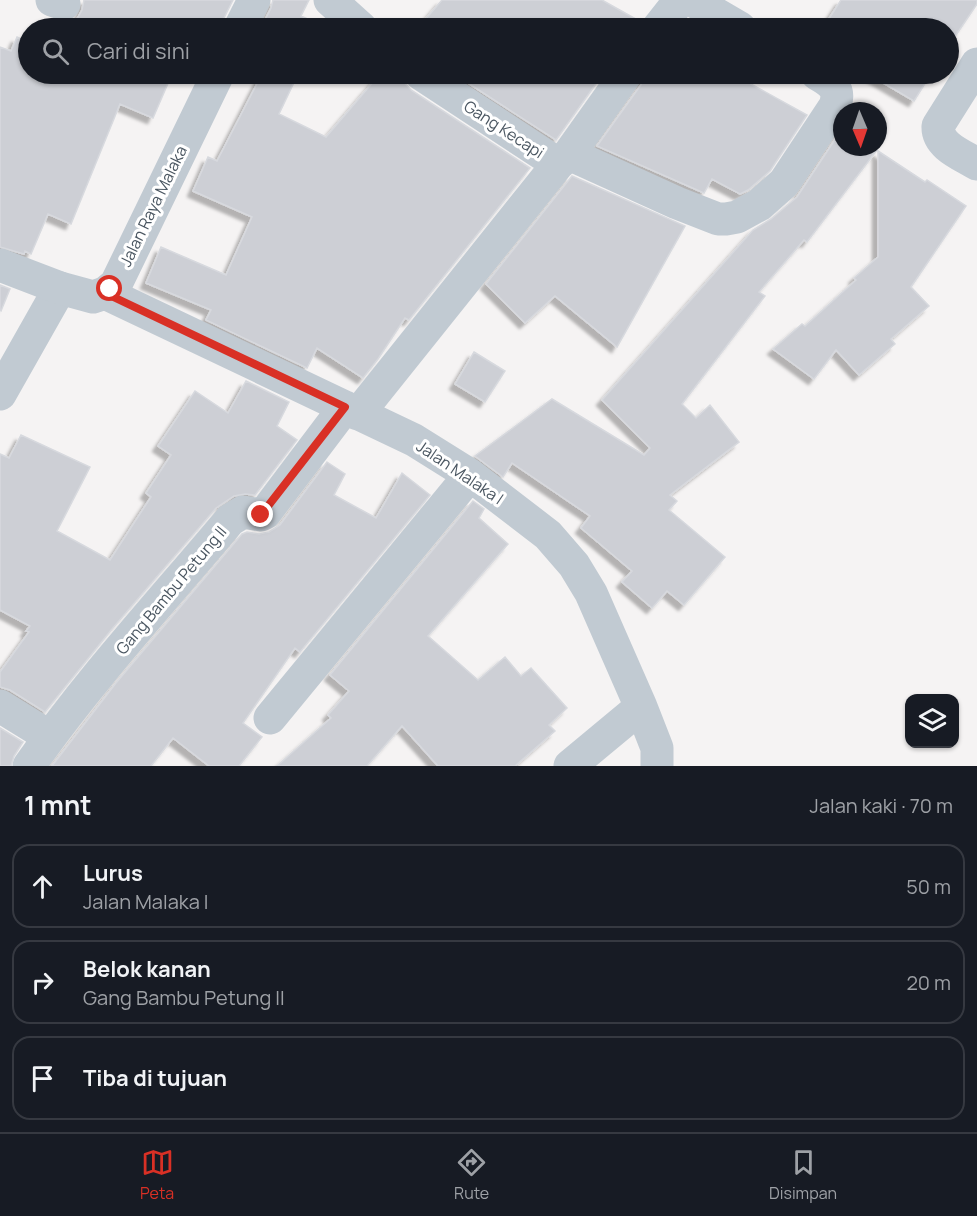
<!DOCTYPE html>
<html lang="id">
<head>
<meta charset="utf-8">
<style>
  :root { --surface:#171b24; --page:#20242c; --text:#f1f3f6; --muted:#9ea1a6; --line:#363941; --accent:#d93025 }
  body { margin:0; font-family:Manrope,sans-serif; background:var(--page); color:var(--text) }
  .controls { position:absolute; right:18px; bottom:18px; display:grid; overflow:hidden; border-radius:12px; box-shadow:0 2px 4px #0004 }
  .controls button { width:54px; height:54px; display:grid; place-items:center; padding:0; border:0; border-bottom:2px solid var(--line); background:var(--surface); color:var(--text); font:30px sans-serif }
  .compass { position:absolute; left:833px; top:102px; width:54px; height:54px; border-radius:50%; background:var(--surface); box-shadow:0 2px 4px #0004; rotate:178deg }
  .stop { position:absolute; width:18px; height:18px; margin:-14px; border:4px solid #d93025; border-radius:50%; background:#fff }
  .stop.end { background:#d93025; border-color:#fff; box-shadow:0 2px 6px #0008 }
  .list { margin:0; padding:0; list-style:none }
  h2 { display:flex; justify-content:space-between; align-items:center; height:78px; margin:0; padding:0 24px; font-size:26px }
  h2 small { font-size:20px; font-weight:400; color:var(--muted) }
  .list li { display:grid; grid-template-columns:39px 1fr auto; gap:18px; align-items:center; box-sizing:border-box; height:84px; margin:0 12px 12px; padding:0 12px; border:2px solid var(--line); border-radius:18px }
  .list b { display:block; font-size:22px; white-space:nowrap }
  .list p { margin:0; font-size:20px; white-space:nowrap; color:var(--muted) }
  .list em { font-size:20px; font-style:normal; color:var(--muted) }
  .icon { flex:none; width:33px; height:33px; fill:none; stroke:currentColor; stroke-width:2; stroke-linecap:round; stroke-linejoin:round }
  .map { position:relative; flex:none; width:977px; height:766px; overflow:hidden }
  .search { position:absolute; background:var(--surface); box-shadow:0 2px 4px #0004; left:18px; right:18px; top:18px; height:66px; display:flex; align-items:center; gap:15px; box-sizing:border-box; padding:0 21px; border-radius:33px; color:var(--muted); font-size:22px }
  .sheet { height:366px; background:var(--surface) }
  nav { display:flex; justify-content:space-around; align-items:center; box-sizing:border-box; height:84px; border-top:2px solid var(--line); background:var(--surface); font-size:16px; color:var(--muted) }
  nav a { display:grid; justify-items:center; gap:3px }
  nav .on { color:var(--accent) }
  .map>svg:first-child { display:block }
  .building { fill:#cdcfd5; stroke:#d7d9de; stroke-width:1.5; filter:url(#shadow) }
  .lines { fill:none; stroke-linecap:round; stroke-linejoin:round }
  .minor { stroke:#c1cad2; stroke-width:33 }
  .tertiary { stroke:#c1cad2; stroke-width:33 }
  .route { stroke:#d93025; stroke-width:8 }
  .labels { text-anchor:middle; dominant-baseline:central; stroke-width:6; stroke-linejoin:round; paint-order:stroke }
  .street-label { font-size:16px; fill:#4a5661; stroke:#fff }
</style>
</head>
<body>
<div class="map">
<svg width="977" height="766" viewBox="0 0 977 766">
  <defs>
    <filter id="shadow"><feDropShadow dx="-5.5" dy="5.5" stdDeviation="1.5" flood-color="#0004"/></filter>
  </defs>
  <rect width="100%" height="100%" fill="#f5f3f3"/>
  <path class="building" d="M84,0H233L223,20L221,28H72L82,10Z
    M273,0H309L301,16L321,25L319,28H261L271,8Z
    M442,0H602L641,22L640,28H418Z
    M841,0H977V4L948,47V28H823Z
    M17,37L28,42V74H172L153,118L120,104L71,224L48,214L31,254L25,251L24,254L0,247V47L11,51Z
    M262,74H298L279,114L326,137L380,74H402L405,83L411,90L530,168L409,320L405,318L378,359L363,378L317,348L307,368L206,320L211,310L146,283L161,247L226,275L252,217L193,191L208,157L217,161Z
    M454,74H603L556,140Z
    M644,74H733L807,115L770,171L748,190L740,194L712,179L704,193L597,146L641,85Z
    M868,74H931L914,101Z
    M842,129V147H876L875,149L877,150L807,242L804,240L759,292L765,296L682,404L696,418L710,405L739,442L670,495L677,501L669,510L725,557L684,605L667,591L652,608L622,582L632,571L581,528L590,516L512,463L503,477L475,456L552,399L644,455L650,448L602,400L753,230L771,219L797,197Z
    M878,151L925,182L927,180L966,206L911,287L929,306L891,339L895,344L859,375L836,350L814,379L773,349L802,324L805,326L856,280L854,278L878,257Z
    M572,176L685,226L617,347L555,296L525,323L486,284Z
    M0,285L10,289L1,311L0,310Z
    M474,352L505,371L485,402L455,384Z
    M246,381L289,402L277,426L297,440L255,495L245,494L234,496L216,508L112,629L45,712L10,690L0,687V672L29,632L26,631L30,626L0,610V454L9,458L21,435L90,467L57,531L110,560L151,497L146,493L171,455L158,446L195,391L228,413Z
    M327,462L345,474L334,495L376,518L402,473L430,495L300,652L295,648L243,723L262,737L239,766H209L173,738L151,766H52L116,683L242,534L247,532L259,534L269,532L280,525Z
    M473,501L484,509L479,518L508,544L428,636L478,680L505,657L521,676L531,668L567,708L549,725L555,731L515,766H438L402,726L367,766H277L331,718L328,715L349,691L330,675Z
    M0,728L23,742L14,756L11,766H0Z"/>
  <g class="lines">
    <path class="minor" d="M52,0L64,4
      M330,0L361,28
      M692,0L740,28
      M658,28L680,0
      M977,64L938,126C937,146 962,155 977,164
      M421,74L558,164
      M569,154L677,203L718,219H726L737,217L759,205L784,183L835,106C841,88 831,82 817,74
      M105,293L414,440L470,475L548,535L574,565L591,593L641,707L570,766
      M0,394L60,288
      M358,414L558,164L569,154L626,74
      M0,706L50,737
      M641,707L657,748V766
      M270,718L470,475
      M29,766C90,679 162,601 230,520L243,512L261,515L265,513L345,407"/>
    <path class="tertiary" d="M240,28L254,0
      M0,265L60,288L93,297L105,293L116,284L218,74"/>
  </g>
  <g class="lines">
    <path class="route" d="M110,289L105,293L345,407L261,515"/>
  </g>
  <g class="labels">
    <g class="street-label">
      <text transform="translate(504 129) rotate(33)">Gang Kecapi</text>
      <text transform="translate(153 206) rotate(-64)">Jalan Raya Malaka</text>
      <text transform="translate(460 472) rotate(34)">Jalan Malaka I</text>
      <text transform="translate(171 590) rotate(-50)">Gang Bambu Petung II</text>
    </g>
  </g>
</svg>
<div class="controls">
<button><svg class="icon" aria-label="layers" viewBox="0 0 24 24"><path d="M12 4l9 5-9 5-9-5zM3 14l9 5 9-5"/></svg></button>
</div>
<svg class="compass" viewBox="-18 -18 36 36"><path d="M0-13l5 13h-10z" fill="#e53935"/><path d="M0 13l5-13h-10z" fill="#9ea1a6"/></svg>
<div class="stop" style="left:110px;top:289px"></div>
<div class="stop end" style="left:261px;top:515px"></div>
<div class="search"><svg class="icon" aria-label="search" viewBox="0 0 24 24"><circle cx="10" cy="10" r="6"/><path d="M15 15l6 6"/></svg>Cari di sini</div>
</div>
<section class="sheet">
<h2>1 mnt<small>Jalan kaki · 70 m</small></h2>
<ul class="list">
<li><svg class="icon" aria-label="ahead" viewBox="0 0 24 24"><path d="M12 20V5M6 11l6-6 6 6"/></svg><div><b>Lurus</b><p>Jalan Malaka I</p></div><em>50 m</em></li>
<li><svg class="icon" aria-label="right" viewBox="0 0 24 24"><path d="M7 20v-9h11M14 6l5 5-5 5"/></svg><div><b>Belok kanan</b><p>Gang Bambu Petung II</p></div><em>20 m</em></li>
<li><svg class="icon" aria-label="arrive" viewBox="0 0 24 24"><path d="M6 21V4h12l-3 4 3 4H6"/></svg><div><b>Tiba di tujuan</b></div></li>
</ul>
</section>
<nav>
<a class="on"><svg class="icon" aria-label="map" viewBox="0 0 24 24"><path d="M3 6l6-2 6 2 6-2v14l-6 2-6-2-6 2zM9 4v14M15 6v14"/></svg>Peta</a>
<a><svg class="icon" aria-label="directions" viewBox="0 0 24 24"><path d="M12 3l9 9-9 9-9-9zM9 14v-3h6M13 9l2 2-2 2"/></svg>Rute</a>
<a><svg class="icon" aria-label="saved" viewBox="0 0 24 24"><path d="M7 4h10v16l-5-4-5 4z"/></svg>Disimpan</a>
</nav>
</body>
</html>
